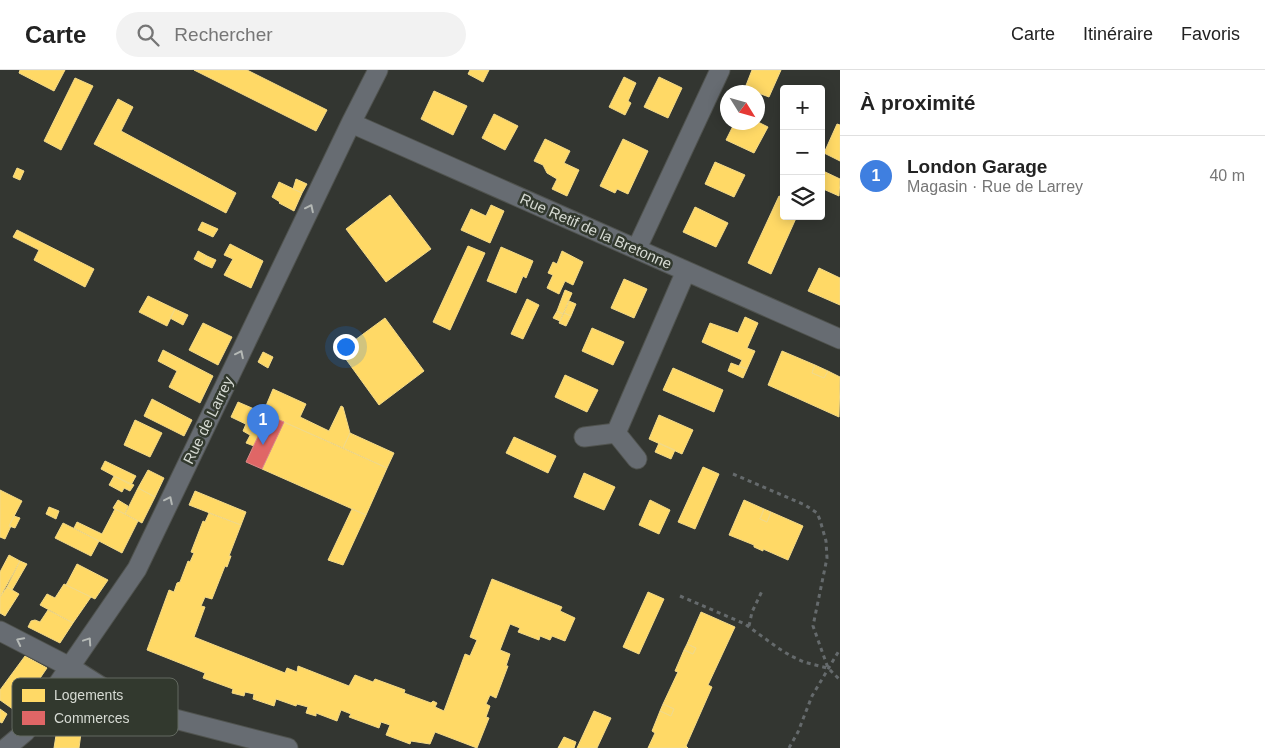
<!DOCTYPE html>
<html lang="fr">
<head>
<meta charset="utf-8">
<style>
  :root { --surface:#fff; --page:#f2f2f2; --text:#222; --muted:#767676; --line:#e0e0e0; --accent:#595b58 }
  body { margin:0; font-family:Helvetica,sans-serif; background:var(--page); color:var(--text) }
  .controls { position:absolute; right:15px; top:15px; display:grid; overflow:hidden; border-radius:5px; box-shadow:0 2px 12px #0003 }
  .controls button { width:45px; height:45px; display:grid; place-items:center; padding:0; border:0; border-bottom:1px solid var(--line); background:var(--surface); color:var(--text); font:25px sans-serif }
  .compass { position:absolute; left:720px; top:15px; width:45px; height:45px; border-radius:50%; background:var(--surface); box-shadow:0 2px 12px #0003; rotate:127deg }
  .you { position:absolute; left:345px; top:276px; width:18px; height:18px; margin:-12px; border:4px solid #fff; border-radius:50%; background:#1a73e8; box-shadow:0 0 0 8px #1a73e833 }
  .badge { display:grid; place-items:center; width:32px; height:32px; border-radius:50%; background:var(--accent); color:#fff; font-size:16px; font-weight:700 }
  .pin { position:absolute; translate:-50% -41px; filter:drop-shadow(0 1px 2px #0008) }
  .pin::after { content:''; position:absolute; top:26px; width:18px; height:15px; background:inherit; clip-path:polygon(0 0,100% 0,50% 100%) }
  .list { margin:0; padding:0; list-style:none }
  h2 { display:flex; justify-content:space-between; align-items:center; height:65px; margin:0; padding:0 20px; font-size:21px }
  h2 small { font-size:16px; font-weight:400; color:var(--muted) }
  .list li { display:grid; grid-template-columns:32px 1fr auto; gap:15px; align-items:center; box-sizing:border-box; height:80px; padding:0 20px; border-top:1px solid var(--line) }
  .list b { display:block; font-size:19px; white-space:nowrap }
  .list p { margin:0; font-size:16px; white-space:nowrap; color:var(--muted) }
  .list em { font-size:16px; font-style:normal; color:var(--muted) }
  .icon { flex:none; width:28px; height:28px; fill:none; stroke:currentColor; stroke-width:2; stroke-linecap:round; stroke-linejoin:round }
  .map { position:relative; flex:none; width:840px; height:678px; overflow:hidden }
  header { display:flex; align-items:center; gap:30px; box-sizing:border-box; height:70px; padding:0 25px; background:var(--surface); border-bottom:1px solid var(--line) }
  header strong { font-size:24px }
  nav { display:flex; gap:28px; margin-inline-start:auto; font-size:18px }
  .search { width:350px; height:45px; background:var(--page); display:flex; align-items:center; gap:12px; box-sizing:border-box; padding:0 18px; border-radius:28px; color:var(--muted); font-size:19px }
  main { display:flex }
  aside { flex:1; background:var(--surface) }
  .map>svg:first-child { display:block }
  .homes { fill:#ffd966; stroke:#f3d987 }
  .shops { fill:#e06666; stroke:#dd8987 }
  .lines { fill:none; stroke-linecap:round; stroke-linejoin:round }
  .street-casing { stroke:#50534f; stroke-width:21 }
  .path { stroke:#656a6c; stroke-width:3; stroke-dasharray:4 4; stroke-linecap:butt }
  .street { stroke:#676c72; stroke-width:19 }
  .oneway { stroke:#b5b9b6 }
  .labels { text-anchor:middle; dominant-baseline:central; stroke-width:5; stroke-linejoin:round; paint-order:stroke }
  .street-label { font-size:15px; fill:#d6dad3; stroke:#32392e }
  .key { fill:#32392e; stroke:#636960; stroke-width:1 }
  .key-label { font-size:14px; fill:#d6dad3 }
</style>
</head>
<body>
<header>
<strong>Carte</strong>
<div class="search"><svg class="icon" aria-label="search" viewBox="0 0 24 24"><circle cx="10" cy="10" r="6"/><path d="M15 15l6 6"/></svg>Rechercher</div>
<nav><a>Carte</a><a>Itinéraire</a><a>Favoris</a></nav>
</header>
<main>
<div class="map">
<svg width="840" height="678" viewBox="0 0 840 678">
  <rect width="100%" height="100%" fill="#333631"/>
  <path class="homes" d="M20,0H65L54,21L19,3Z
    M194,0H247L327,40L316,61Z
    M470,0H489L483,12L468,4Z
    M752,0H781L769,27L745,18Z
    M624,7L636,13L628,31L631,33L625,45L609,37Z
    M659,7L682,18L668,48L644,37Z
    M75,8L93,16L61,80L44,71Z
    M434,21L467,36L453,65L421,49Z
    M118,29L133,37L121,61L236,123L226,143L94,74Z
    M494,44L518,56L505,80L482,68Z
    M735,52H758L768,57L754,83L726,70Z
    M837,54L840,55V91L824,83Z
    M545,69L570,81L564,93L579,100L567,126L552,119L557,109L547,103L543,95L534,91Z
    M623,69L648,81L628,124L617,119L615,123L600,116Z
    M715,92L745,105L734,127L705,114Z
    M17,98L24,101L20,110L13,107Z
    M821,100L840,109L839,126L821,118Z
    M296,109L307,114L302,123L293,119Z
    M279,112L302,123L294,141L279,133L280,132L272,127Z
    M390,125L431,179L386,212L346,159Z
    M779,126L784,128V146H797L771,204L748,193Z
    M491,135L504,141L490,173L461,160L471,139L486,146Z
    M695,137L728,153L716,177L683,162Z
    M202,152L218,159L213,167L198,160Z
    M17,160L94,199L85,217L34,190L39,180L13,167Z
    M230,174L263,191L251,218L224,205L233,189L224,185Z
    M468,176L485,183L450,260L433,252Z
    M501,177L533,191L526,208L523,206L516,223L487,211Z
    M198,181L207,186L203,194L194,189Z
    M562,181L583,192L573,215L565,211L559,224L547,218L553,205L548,203L553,192L557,194Z
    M207,186L216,190L212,198L203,194Z
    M819,198L840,208V235L808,221Z
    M624,209L647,219L634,248L611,238Z
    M565,220L572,223L563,244L557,241Z
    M148,226L175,239L167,256L139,242Z
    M527,229L539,235L523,269L511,264Z
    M569,231L576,234L571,246L564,243Z
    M175,239L188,245L183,255L170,248Z
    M557,241L563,244L560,251L553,248Z
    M564,243L571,246L566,256L559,253Z
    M745,247L758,253L747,278L755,281L747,299L739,296L742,290L702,272L710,253L738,263Z
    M385,248L424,301L379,335L340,281Z
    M203,253L232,267L218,295L189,280Z
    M592,258L624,272L613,295L582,281Z
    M163,280L213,306L200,333L169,317L177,301L158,291Z
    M782,281L815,295L812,303L824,308L828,301L840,307L839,347L768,315Z
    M263,282L273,287L268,298L258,292Z
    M731,293L747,299L743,308L728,301Z
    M815,295L828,301L824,308L812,303Z
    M673,298L723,320L714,342L663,320Z
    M565,305L598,320L587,342L555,327Z
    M273,319L306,334L300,347L329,361L341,336L343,337L350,363L343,378L263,343Z
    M152,329L192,350L184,366L144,346Z
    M238,332L268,345L254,376L246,373L254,358L231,347Z
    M659,345L693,360L682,384L649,369Z
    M135,350L162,363L150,387L124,375Z
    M284,352L387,398L366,445L262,399Z
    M246,354L254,358L250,365L243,361Z
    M350,363L394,383L387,398L343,378Z
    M514,367L556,386L548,403L506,383Z
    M659,373L675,380L671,389L655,382Z
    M105,391L136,406L131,415L101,399Z
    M703,397L719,404L695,459L678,452Z
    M148,400L164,408L155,427L138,418Z
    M584,403L615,417L604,440L574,427Z
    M114,406L134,415L130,421L124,418L122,422L109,415Z
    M138,418L155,427L142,453L125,444Z
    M0,420L22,431L9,456H11L5,469L0,467Z
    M195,421L246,442L241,455L189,435Z
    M118,430L128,436L125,444L113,438Z
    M650,430L670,440L659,464L639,455Z
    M744,430L764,439L760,449L767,452L771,442L803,456L788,490L763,479V481L754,477V475L729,465Z
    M49,437L59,441L56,449L46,444Z
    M115,439L138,451L122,483L74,458L77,452L102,464Z
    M352,439L366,445L343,495L328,490Z
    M764,439L771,442L767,452L760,449Z
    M209,443L241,455L229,486H231L227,497L225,496L212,529L205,527L201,536L205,537L194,567L285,603L287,598L297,602L298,596L349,616L355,605L373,612L375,609L405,620L404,623L431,633L433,631L437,633L435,637L444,641L465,584L470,586L477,570L470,567L492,509L562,537L560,541L575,548L565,571L552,566L550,570L540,566L539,570L518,562L520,558L510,554L500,580L510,584L506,596H508L496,628L490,625L486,634L490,636L486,647L489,648L477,678L435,662L430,674L411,671L410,674L386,665L390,655L381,652L379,658L349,647L351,644L341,640L337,651L316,643V646L306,643L308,637L297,634L296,636L276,629L274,636L253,629L254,624L245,622L244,626L232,623L233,619L203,608L205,603L147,580L169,520L174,522L177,513L180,512L188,491L190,492L194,483L191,482L203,451L205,452Z
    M14,446L20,448L15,458L9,456Z
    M63,453L99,471L91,486L55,468Z
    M9,485L20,491L0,527V502Z
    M20,491L27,494L12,520L7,517Z
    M77,494L108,510L95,529L66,515Z
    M64,514L91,527L73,553L40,535L47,524L55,528Z
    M7,517L19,524L5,546L0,543V527Z
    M648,522L664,529L639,584L623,577Z
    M48,540L73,553L60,573L28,557L31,551L35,550L40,552Z
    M701,542L735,557L708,615L712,617L686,676L688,678H648L655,663L652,661L660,641L671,646L674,639L663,634L678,602L675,601L684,580L693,584L696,578L687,574Z
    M687,574L696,578L693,584L684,580Z
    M25,586L47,598L17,642L0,630V620Z
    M663,634L674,639L671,646L660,641Z
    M0,639L7,644L2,653L0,652Z
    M594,641L611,648L597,678H577Z
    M57,659L81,663L79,678H54Z
    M564,667L576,672L574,678H558Z"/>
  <path class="shops" d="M268,345L284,352L262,399L246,392Z"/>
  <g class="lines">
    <g class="street-casing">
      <path id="street" d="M351,53L840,269
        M637,178L720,0
        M616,363L686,201
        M616,363L637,389
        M584,367L616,363
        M0,561L70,597L127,633
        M49,628L83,629L136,639L288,678
        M6,678L25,662L137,499L351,53L378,0"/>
    </g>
    <path class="path" d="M733,404L805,435L817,443L820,450L826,471L827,488L813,556L828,598L840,610
      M680,526L745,554L778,578L791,586L804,592L827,598
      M749,556L752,542L763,519
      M789,678L798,662L812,626L840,579"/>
    <use href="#street" class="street"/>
  </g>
  <defs><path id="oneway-chevron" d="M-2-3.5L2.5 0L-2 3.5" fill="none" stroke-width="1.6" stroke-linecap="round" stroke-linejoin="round" transform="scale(1.25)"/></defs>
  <g class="oneway">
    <use href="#oneway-chevron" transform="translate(310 138) rotate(-64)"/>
    <use href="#oneway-chevron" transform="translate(240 284) rotate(-64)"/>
    <use href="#oneway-chevron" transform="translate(169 430) rotate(-64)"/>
    <use href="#oneway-chevron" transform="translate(20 571) rotate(-153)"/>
    <use href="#oneway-chevron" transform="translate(88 571) rotate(-56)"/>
  </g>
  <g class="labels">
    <g class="street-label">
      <text transform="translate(596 161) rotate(24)">Rue Retif de la Bretonne</text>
      <text transform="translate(208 350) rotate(-64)">Rue de Larrey</text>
    </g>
  </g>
  <rect x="12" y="608" width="166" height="58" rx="8" class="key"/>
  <rect x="22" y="619" width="23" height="13" fill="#ffd966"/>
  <rect x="22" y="641" width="23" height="14" fill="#e06666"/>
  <g class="key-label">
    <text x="54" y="630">Logements</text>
    <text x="54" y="653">Commerces</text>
  </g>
</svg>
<div class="controls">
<button>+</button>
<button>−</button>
<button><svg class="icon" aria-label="layers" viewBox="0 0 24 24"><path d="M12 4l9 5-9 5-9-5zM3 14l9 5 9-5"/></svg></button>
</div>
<svg class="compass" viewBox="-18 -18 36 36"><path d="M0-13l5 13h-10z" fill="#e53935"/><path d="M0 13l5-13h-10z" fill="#767676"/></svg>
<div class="you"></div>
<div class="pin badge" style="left:263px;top:375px;background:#3f7fe0">1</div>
</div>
<aside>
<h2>À proximité<small></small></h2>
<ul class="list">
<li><span class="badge" style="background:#3f7fe0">1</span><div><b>London Garage</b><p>Magasin · Rue de Larrey</p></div><em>40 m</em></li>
</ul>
</aside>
</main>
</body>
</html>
